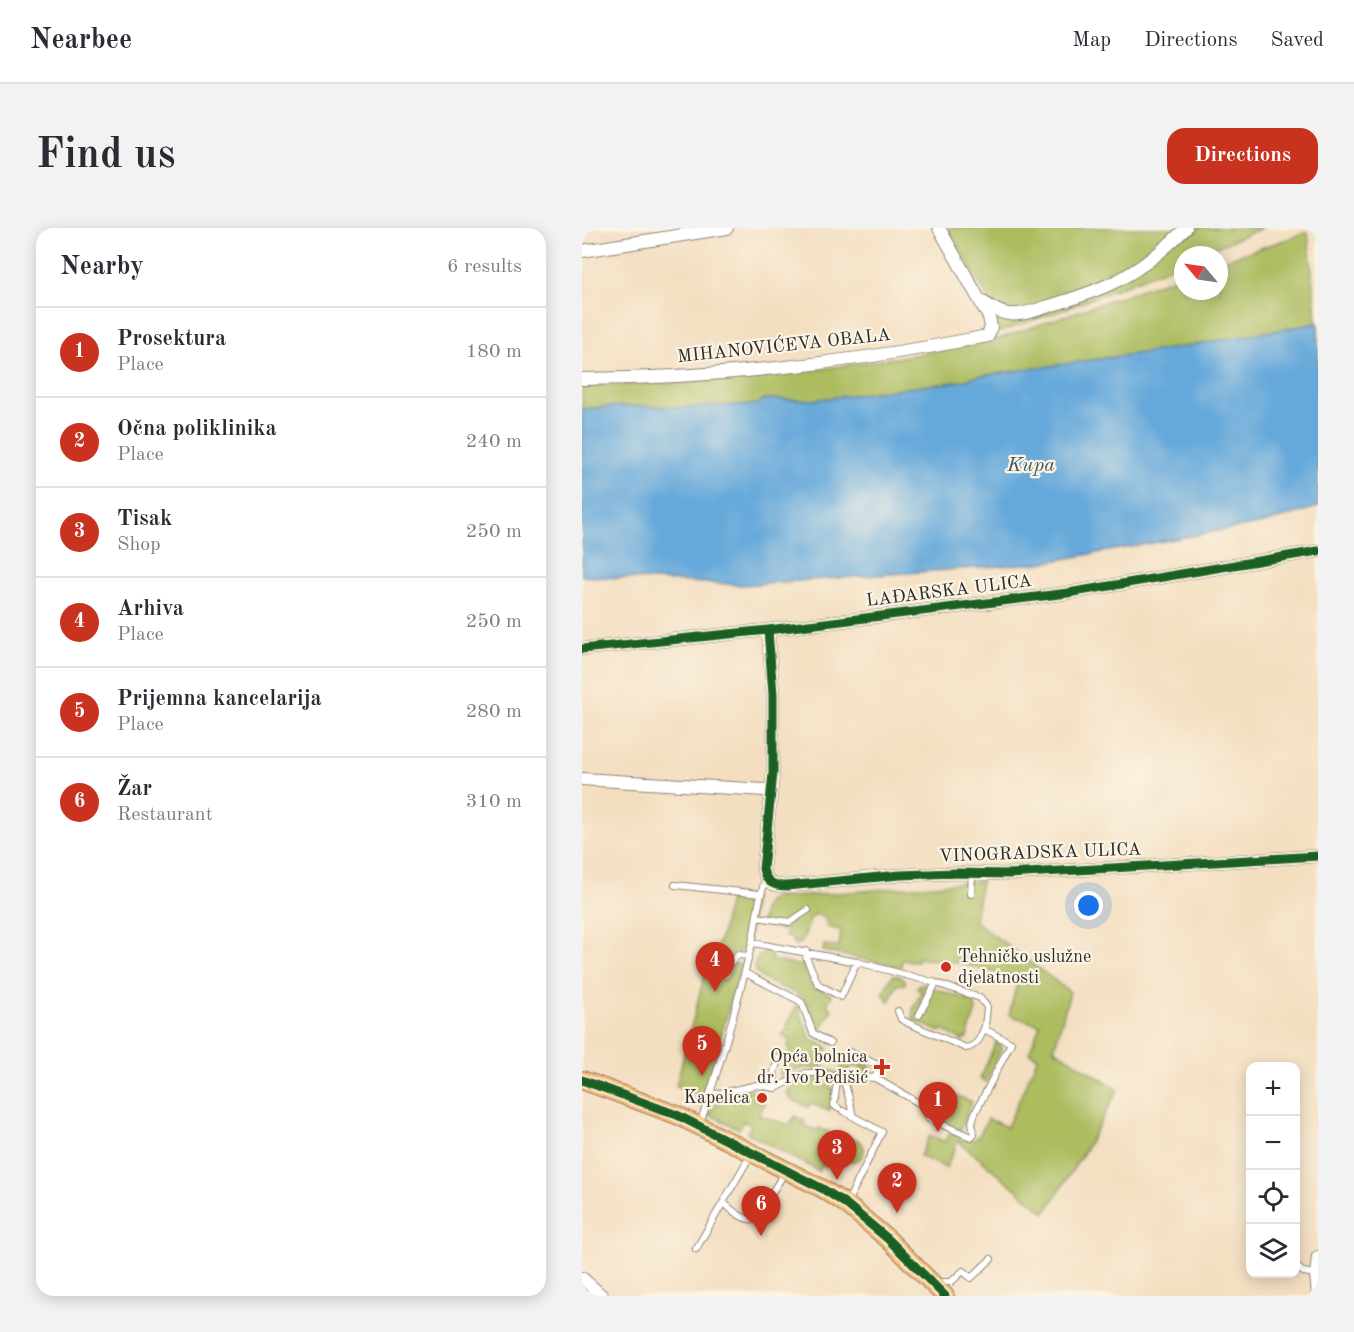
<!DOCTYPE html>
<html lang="en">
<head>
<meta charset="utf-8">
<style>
  :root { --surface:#fff; --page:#f2f2f3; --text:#2b2b33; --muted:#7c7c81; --line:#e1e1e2; --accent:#c8321e }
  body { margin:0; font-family:"Old Standard TT",serif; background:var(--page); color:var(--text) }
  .controls { position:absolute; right:18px; bottom:18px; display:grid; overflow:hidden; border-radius:12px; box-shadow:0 3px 15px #0003 }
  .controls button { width:54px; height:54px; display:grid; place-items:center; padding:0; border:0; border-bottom:2px solid var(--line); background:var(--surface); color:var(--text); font:30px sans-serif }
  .compass { position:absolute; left:592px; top:18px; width:54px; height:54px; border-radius:50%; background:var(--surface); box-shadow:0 3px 15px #0003; rotate:299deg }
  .you { position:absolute; left:507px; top:678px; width:21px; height:21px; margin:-15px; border:4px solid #fff; border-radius:50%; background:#1a73e8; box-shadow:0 0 0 9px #1a73e833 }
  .badge { display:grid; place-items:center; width:39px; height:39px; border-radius:50%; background:var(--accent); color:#fff; font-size:20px; font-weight:700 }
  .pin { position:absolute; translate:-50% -50px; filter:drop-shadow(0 2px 3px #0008) }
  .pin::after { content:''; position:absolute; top:32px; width:21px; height:18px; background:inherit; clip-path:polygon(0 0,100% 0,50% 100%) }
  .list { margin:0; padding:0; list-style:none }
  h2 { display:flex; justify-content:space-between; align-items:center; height:78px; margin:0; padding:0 24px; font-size:26px }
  h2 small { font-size:20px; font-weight:400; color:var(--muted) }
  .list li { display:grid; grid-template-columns:39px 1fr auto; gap:18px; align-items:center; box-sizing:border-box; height:90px; padding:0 24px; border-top:2px solid var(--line) }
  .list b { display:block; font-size:22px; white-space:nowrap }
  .list p { margin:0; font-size:20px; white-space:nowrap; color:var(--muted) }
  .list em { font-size:20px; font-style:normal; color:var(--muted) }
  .icon { flex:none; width:33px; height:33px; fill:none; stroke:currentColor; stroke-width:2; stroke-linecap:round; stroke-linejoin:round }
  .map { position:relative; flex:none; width:736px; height:1068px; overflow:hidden; border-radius:18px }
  header { display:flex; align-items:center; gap:36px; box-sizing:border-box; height:84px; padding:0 30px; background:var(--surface); border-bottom:2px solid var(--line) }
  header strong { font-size:28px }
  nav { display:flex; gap:33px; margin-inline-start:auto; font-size:21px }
  .intro { display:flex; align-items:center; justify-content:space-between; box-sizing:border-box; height:144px; padding:0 36px }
  h1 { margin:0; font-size:42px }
  .button { padding:15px 27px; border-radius:18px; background:var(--accent); color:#fff; font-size:21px; font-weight:700 }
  main { display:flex; gap:36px; padding:0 36px }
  aside { flex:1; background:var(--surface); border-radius:18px; box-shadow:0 3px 15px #0003 }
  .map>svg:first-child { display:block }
  .green { fill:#acbc5f; stroke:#6c7445; stroke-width:1.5 }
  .water { fill:#65a8da; stroke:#486a82; stroke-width:1.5 }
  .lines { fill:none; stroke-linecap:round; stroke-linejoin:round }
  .lane-casing { stroke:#8f8476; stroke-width:8 }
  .street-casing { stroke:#8f8476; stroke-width:14 }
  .primary-casing { stroke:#8f8476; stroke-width:20 }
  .lane { stroke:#fff; stroke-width:6 }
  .street { stroke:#fff; stroke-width:12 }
  .primary { stroke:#ffbb71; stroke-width:18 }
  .cycleway-casing { stroke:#fcf5e5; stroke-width:13 }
  .cycleway { stroke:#1b5e20; stroke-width:9 }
  .poi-dot { fill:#c8321e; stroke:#fcf5e5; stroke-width:2 }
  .labels { text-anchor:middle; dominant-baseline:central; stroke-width:4.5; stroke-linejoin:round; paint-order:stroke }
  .street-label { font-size:18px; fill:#2b2b2b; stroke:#fcf5e5 }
  .poi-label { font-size:18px; fill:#2b2b2b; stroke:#fcf5e5; text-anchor:end }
  .water-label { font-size:20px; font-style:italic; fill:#3f5768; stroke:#fcf5e5 }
</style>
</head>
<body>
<header>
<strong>Nearbee</strong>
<nav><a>Map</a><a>Directions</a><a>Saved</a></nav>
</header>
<div class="intro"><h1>Find us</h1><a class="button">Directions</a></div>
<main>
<aside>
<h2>Nearby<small>6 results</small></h2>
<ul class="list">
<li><span class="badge">1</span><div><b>Prosektura</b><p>Place</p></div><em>180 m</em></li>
<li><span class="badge">2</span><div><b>Očna poliklinika</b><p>Place</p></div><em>240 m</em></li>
<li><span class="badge">3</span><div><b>Tisak</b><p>Shop</p></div><em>250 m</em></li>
<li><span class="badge">4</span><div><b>Arhiva</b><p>Place</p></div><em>250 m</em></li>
<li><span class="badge">5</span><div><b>Prijemna kancelarija</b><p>Place</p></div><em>280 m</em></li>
<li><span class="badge">6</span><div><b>Žar</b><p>Restaurant</p></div><em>310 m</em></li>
</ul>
</aside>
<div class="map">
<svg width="736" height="1068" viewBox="0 0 736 1068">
  <rect width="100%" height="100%" fill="#fcf5e5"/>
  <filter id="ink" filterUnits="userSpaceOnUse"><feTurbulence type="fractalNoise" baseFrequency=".0167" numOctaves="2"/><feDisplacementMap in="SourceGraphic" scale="12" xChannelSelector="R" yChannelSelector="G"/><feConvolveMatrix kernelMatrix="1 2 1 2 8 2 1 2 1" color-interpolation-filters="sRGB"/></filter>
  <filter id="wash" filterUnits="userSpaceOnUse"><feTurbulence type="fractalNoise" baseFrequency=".008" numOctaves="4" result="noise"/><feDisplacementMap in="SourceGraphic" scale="24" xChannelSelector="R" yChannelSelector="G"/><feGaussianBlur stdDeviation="1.35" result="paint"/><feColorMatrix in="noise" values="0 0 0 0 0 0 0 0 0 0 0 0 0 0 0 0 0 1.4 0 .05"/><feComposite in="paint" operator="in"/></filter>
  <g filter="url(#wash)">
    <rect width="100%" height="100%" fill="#f3dec0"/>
    <path class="green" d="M366,0H680L616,27H601V34L473,85L417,104L404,67Z
      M726,4L736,110L0,263V158L92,155L207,146L326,128L416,111L601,47V63H637V34Z
      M399,653L393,693L488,764L472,821L536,862L502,924L463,985L376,913L364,940L338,928L348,907L363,914L368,904C394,917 393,916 406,891L425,899L456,829L447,825L458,797L427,787L436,751L379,735L336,730L335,734L320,732L319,739L241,723L242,717L257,719L259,702L245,699L244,691L235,686L229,689L220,714L214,717L210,714V710L203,709L205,700L201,699L200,703L199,701L179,695C182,679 180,674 197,667V670Z
      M148,667L172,669L166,717L131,742L127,751L143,753L152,735L159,737L121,872L113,870L115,865L94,858L122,749L140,705Z
      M190,723L189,732L221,738L228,755L233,762L235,760L250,767L245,777L250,782L237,805C230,795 229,778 221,770C211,760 163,753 174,732C178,725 183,724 190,723Z
      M311,747L320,749L323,752V756L315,757L307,774L304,772L305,769L300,766Z
      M337,757H342L392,774L394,782L385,810L379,813V811L360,802L358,804L331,792V782L339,764L335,760Z
      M215,777L228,810L246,820L238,837L256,846L265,829L289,838L288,843L271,838L263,845L264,847L255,850C232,839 223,834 201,850L198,849L197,846L208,821L206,819L208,812L200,808Z
      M415,812L420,819L404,854L398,851Z
      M232,850L251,860L250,878L247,883L228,875L226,879L207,870L209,867L204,865L216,852Z
      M358,861L390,874L378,903L348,887L347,883Z
      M167,862L176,863L172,871L183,876L177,887L207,897L213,888L223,893L221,897L235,903L237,900L247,904L243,914L253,919L243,939L240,937L237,943L165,905L169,897L161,893L157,901L126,886C134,872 152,865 167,862Z
      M260 922a11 11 0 1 1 22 0a11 11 0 1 1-22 0Z"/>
    <path class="water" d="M736,95V279L682,295L459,335L161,357L0,348V181L38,178L107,179L176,176L182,171L230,172L381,153L391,149L594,120Z"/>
  </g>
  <g filter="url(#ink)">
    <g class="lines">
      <g class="lane-casing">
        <path id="lane" d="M93,657L178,666
          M389,666L390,645
          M175,689L208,694L226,682
          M224,723V729L236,756L259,769L275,734
          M163,745L216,772L220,775L231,805L248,815
          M136,747L156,727L167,728
          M316,783L319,791L326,795L384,820C396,818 399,808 403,798
          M337,787L354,755
          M267,824L298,838L293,850
          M255,853L252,877L256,880
          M262,853C264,861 271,881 270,887
          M194,860L192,844L198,826
          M128,865L135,866L175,857L194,860L224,845H236L255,853L282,849L293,850L342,878L347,891L389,909L392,906L390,894L393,885L429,815L404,802L403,798L405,779L398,770L354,755L275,734L171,715
          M261,883L300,904L266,973
          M118,896C137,840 154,781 168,723C175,699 174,674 184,651
          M142,975C150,982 161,993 173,991L203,944
          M114,1021L168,928
          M714,1038L721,1044L734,1046
          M357,1057L360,1054H369L381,1043L389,1050L409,1031"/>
      </g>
      <g class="street-casing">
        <path id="street" d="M0,23L145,0
          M398,72C406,77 416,85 426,86C439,88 455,82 467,78C528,60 558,46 604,0
          M0,151C134,150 275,134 406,108L409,99L407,89L357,0
          M186,402L191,466V545L181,641C184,655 192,658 205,658L318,647L374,645L426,646L736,628
          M0,421L186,402L486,365L736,323
          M0,551L183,562
          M0,1050L20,1068
          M736,1068L734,1046L736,1029"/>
      </g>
      <g class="primary-casing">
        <path id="primary" d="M0,852L95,887L241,961L264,976L306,1011L363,1068"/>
      </g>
      <use href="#lane" class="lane"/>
      <use href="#street" class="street"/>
      <use href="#primary" class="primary"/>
      <g class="cycleway-casing">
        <path id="cycleway" d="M186,402L191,466V545L181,641C184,655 192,658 205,658L318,647L374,645L426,646L736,628
          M0,421L186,402L486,365L736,323
          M0,852L95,887L241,961L264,976L306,1011L363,1068"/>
      </g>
      <use href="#cycleway" class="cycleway"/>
    </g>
  </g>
  <g class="poi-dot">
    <circle cx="364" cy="739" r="6"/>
    <path d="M297 830h6v6h6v6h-6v6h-6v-6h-6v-6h6z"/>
    <circle cx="180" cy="870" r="6"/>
  </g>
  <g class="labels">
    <g class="street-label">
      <text transform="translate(202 118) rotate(-6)">MIHANOVIĆEVA OBALA</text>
      <text transform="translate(367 363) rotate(-7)">LAĐARSKA ULICA</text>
      <text transform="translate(458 625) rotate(-2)">VINOGRADSKA ULICA</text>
    </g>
    <g class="poi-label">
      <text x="376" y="729" text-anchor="start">Tehničko uslužne<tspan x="376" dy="21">djelatnosti</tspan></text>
      <text x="286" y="829">Opća bolnica<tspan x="286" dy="21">dr. Ivo Pedišić</tspan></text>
      <text x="168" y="870">Kapelica</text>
    </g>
    <g class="water-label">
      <text x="449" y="238">Kupa</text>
    </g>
  </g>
</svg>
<div class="controls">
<button>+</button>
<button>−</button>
<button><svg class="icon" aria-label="locate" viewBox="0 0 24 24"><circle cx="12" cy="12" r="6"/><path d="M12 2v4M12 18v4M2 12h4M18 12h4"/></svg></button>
<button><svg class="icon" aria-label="layers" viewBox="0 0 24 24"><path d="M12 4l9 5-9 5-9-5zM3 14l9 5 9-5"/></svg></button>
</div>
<svg class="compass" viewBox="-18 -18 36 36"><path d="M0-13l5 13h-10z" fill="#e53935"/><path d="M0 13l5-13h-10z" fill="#7c7c81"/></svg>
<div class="you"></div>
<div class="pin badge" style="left:356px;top:904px">1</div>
<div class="pin badge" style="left:315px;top:985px">2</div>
<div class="pin badge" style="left:255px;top:952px">3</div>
<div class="pin badge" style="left:133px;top:764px">4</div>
<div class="pin badge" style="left:120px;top:848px">5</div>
<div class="pin badge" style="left:179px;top:1008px">6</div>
</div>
</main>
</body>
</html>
